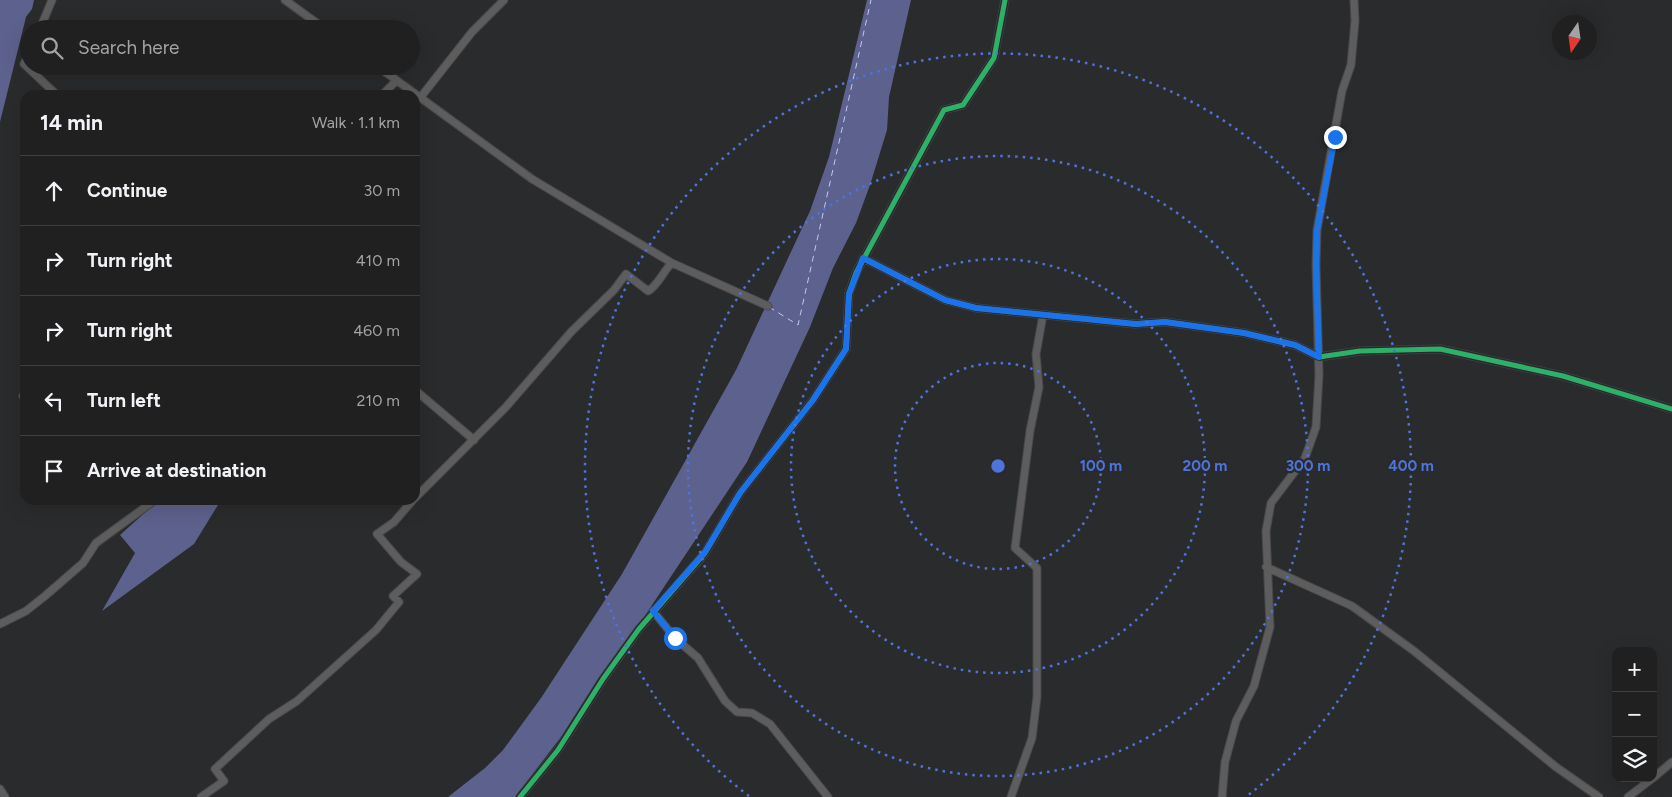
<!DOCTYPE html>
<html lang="en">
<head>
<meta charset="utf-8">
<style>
  :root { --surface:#202021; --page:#28282a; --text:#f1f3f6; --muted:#a2a3a5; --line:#3d3e3f }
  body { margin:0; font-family:Figtree,sans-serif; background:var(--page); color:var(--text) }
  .controls { position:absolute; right:15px; bottom:15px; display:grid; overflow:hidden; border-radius:10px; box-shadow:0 5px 20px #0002 }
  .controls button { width:45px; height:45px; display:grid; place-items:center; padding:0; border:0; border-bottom:1px solid var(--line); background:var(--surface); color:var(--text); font:25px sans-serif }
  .compass { position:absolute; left:1552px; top:15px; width:45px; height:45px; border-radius:50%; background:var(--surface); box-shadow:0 5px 20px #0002; rotate:193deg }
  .stop { position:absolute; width:15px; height:15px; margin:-11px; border:4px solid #1a73e8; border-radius:50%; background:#fff }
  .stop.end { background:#1a73e8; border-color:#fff; box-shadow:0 1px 5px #0008 }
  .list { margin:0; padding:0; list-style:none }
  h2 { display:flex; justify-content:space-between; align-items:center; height:65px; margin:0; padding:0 20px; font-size:21px }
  h2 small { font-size:16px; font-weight:400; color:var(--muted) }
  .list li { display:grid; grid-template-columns:32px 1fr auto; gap:15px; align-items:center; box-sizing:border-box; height:70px; padding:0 20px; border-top:1px solid var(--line) }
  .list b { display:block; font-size:19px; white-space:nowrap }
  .list em { font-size:16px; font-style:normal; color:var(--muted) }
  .icon { flex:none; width:28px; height:28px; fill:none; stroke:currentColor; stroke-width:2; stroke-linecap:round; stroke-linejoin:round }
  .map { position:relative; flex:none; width:1672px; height:797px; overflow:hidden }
  .search { position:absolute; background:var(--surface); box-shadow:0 5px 20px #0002; left:20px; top:20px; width:400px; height:55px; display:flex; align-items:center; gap:12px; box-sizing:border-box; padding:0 18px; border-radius:28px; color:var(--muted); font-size:19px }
  .panel { position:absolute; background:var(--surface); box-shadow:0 5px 20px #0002; left:20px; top:90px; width:400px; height:415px; border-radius:15px }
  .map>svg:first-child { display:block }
  .water { fill:#5d618d }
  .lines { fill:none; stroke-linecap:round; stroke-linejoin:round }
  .ferry { stroke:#c3c7f5; stroke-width:1; stroke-dasharray:6 5; stroke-linecap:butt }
  .street-casing { stroke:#49494b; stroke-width:9 }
  .street { stroke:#5d5d5e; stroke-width:7 }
  .cycleway-casing { stroke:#292a2d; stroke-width:8 }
  .cycleway { stroke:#2db169; stroke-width:5 }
  .route { stroke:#1a73e8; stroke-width:6 }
  .ring { fill:none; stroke:#4e73db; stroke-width:2.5; stroke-dasharray:2.5 5 }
  .centre { fill:#4e73db; stroke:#292a2d; stroke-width:2.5 }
  .ring-label { font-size:15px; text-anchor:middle; font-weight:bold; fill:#4e73db; stroke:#292a2d; stroke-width:4.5; stroke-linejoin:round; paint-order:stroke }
</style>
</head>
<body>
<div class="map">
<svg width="1672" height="797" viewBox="0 0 1672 797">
  <rect width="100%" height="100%" fill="#2a2b2c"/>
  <path class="water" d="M0,0H34L32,9L26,17L0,122Z
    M867,0H911L889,97L887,130L870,185L856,223L833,268L810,327L747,462L587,703L515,797H448L485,768L503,750L541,698L622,574L736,370L810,211L829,157Z
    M159,500H221L194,544L102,611L135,553L120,535Z"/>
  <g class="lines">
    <path class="ferry" d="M769,307L798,325L871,0"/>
    <g class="street-casing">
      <path id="street" d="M285,0L325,29
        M40,29L52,0
        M29,54L24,64L57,95
        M377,66L532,179L672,263L768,306
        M382,95L396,81
        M420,98L472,32L504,0
        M863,258L945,300L976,308L1135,324L1165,322L1244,333L1295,345L1319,357L1360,351L1440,349L1563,376L1672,409
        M25,316V317
        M415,390L474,440
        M25,395L23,396L25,401
        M415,498L505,408L571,332L614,290L626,274L648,291C658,286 663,271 672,263
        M1266,567L1352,606L1414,651L1556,767L1599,797
        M653,611L675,638L698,658L725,701L737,712L752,713L770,724L828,797
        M0,624L26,611L45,596L83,563L96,543L155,500
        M1653,778L1672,762
        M0,789L5,797
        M201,797L224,781L215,769L269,719L297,701L376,630L399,602L393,596L417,574L401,562L377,534L394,522L413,500
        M520,797L558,750L603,679L639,629L705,553L740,493L813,400L846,349L849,293L856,273L944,110L963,105L994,58L1005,0
        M1011,797L1032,738L1037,697V568L1015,548L1030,431L1039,387L1036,354L1043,315
        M1222,797L1225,762L1236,721L1254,686L1270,627L1266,531L1271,503L1305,458L1316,427L1319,375L1316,265L1317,230L1342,91L1351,65L1355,21L1354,0
        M1628,797L1653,778"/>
    </g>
    <use href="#street" class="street"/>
    <g class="cycleway-casing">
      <path id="cycleway" d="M863,258L945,300L976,308L1135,324L1165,322L1244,333L1295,345L1319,357L1360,351L1440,349L1563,376L1672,409
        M520,797L558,750L603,679L639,629L705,553L740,493L813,400L846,349L849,293L856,273L944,110L963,105L994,58L1005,0"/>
    </g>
    <use href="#cycleway" class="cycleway"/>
  </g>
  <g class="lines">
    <path class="route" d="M675,638L653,611L705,552L740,493L813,400L846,349L849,294L863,258L945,300L976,308L1136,324L1165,322L1244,333L1295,345L1319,357L1316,265L1317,230L1335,137"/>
  </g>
  <g class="ring">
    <circle cx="998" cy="466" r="103"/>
    <circle cx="998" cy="466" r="207"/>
    <circle cx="998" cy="466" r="310"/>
    <path d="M749 796A413 413 0 1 1 1247 796"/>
  </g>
  <circle cx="998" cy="466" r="8" class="centre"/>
  <g class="ring-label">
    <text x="1101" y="471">100 m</text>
    <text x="1205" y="471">200 m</text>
    <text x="1308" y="471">300 m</text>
    <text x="1411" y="471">400 m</text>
  </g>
</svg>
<div class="controls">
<button>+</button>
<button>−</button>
<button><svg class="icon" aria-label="layers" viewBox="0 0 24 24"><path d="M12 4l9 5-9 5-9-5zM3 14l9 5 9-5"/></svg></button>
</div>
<svg class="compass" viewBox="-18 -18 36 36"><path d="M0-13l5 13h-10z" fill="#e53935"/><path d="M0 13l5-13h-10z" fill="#a2a3a5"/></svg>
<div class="stop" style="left:675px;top:638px"></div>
<div class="stop end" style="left:1335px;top:137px"></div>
<div class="search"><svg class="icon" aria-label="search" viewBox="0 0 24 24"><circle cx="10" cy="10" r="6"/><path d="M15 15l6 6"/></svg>Search here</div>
<section class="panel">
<h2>14 min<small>Walk · 1.1 km</small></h2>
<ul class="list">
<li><svg class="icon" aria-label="ahead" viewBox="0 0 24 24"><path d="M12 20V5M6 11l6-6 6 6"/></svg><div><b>Continue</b></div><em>30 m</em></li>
<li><svg class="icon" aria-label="right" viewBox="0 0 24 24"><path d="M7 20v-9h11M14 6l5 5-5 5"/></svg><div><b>Turn right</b></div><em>410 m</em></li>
<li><svg class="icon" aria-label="right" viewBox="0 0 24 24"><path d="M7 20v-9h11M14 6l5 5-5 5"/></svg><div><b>Turn right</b></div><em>460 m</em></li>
<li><svg class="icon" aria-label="left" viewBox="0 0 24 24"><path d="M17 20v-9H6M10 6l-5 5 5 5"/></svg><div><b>Turn left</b></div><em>210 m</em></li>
<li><svg class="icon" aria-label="arrive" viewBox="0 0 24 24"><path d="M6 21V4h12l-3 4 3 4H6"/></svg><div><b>Arrive at destination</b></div></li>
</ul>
</section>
</div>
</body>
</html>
